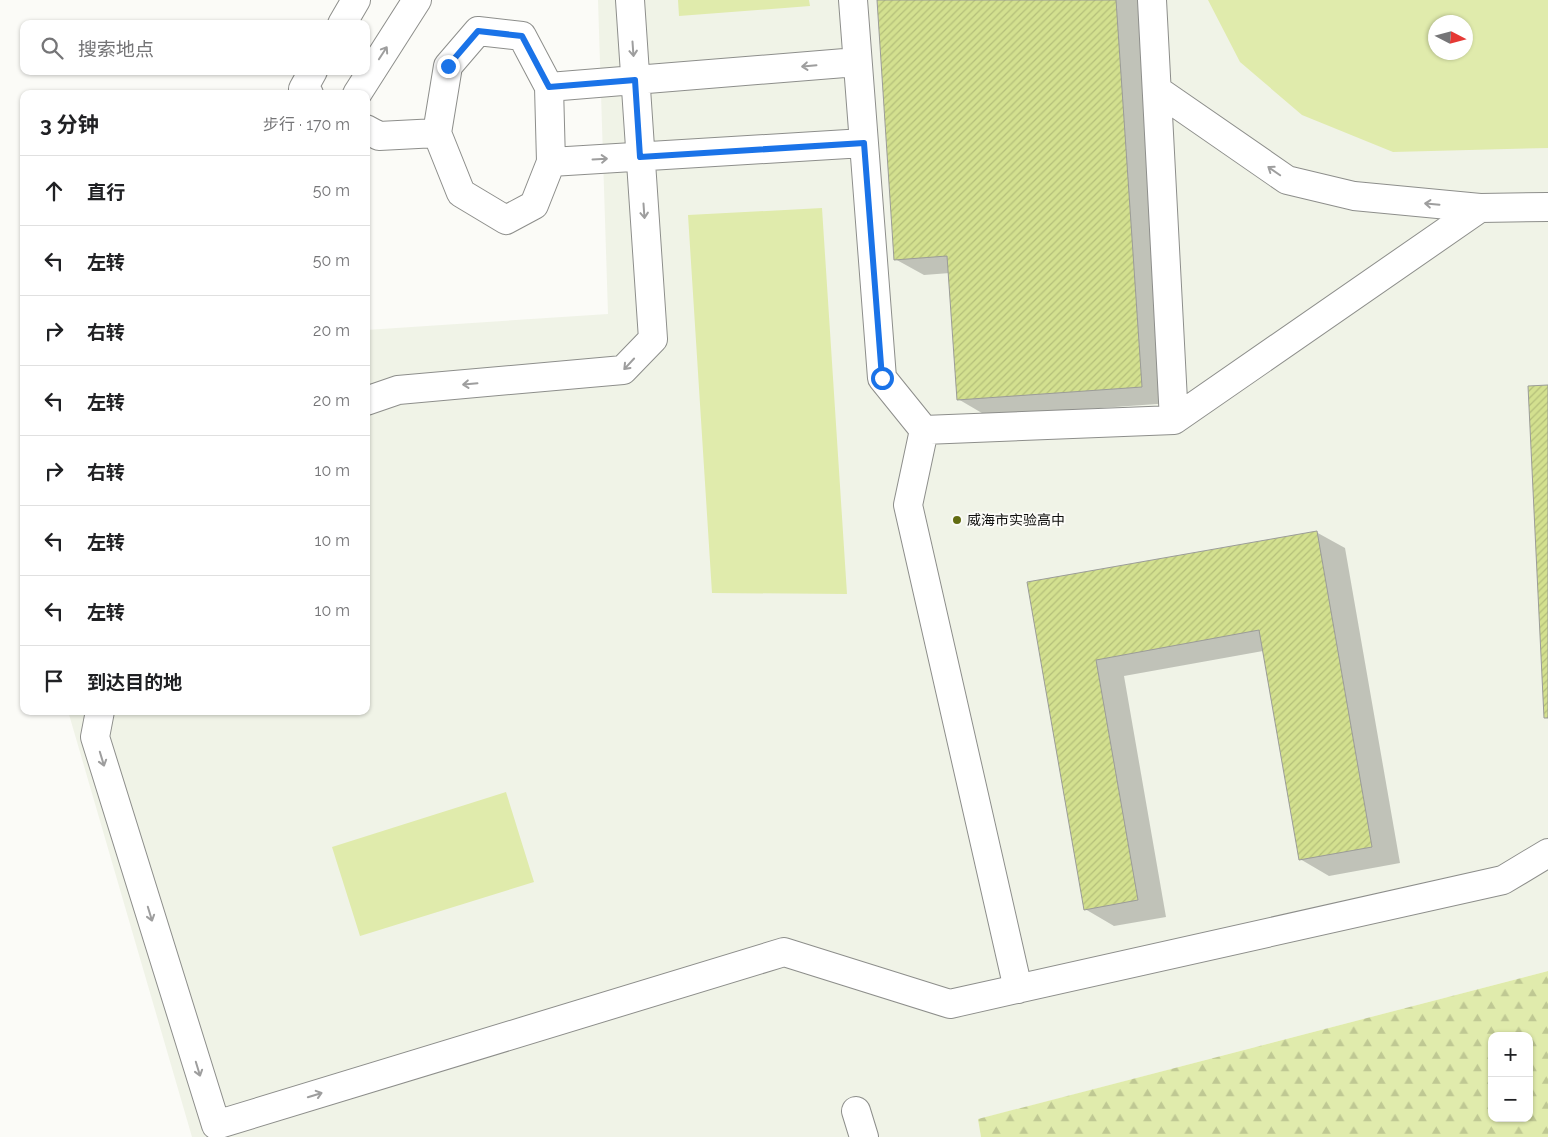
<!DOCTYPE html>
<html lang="zh">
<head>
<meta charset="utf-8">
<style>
  :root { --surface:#fff; --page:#f6f6f6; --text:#202124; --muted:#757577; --line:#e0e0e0 }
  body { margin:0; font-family:Raleway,"Noto Sans SC",sans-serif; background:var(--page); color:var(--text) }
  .controls { position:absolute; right:15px; bottom:15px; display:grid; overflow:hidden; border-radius:10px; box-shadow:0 1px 4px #0004 }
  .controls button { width:45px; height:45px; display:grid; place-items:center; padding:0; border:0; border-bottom:1px solid var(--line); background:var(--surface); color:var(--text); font:25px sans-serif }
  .compass { position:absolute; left:1428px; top:15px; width:45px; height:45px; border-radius:50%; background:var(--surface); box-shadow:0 1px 4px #0004; rotate:96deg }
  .stop { position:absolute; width:15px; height:15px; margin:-11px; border:4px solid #1a73e8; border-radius:50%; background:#fff }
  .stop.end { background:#1a73e8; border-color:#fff; box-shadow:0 1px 5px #0008 }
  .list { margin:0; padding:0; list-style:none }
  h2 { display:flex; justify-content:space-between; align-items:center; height:65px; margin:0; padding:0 20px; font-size:21px }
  h2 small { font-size:16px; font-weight:400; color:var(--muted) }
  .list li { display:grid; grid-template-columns:32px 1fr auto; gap:15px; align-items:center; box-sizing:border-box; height:70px; padding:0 20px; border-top:1px solid var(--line) }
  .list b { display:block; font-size:19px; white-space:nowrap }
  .list em { font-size:16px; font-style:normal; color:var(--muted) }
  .icon { flex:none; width:28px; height:28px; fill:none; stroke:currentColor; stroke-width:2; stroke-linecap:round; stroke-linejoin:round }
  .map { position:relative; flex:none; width:1548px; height:1137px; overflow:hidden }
  .search { position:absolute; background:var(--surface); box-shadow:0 1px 4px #0004; left:20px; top:20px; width:350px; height:55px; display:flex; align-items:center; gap:12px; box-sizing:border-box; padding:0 18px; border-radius:10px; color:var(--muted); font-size:19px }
  .panel { position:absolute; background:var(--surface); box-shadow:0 1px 4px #0004; left:20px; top:90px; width:350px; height:625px; border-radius:10px }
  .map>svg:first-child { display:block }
  .built { fill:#f0f3e7; fill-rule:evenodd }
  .forest { fill:url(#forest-firs); fill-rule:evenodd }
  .park { fill:#e0ebac; fill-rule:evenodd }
  .shadow { fill:#0003 }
  .building { fill:url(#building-hatch); stroke:#9b9c98 }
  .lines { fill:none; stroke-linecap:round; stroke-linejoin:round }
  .minor-casing { stroke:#8d8e8b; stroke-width:30 }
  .minor { stroke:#fff; stroke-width:28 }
  .oneway { stroke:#9e9e9e }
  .route { stroke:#1a73e8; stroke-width:6 }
  .poi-dot { fill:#626c12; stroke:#fbfbf7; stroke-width:2 }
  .labels { text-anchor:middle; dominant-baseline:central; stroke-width:4; stroke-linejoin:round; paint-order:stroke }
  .poi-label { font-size:14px; fill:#0d0d0c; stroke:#fbfbf7; text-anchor:start }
</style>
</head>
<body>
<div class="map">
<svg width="1548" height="1137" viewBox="0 0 1548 1137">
  <defs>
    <pattern id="forest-firs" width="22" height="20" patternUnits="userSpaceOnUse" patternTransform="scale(1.25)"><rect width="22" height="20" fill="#e0ebac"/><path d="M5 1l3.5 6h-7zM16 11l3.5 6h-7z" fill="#bfc893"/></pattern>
    <pattern id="building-hatch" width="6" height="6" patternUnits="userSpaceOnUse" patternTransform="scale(1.25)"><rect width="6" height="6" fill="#d3e08f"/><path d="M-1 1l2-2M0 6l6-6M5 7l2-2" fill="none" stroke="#b4bf7a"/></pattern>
  </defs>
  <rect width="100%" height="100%" fill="#fbfbf7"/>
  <path class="built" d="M598,0H1548V971L979,1119L981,1137H192L68,711H366V330L608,314ZM1436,22H1466V52H1436Z"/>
  <path class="forest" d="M1548,971V1137H981L978,1119ZM1492,1036H1529V1118H1492Z"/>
  <path class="park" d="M678,0H809L810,6L679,16Z
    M1208,0H1548V148L1393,152L1302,115L1240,62ZM1466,22V52H1436V22Z
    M822,208L847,594L712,593L688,215Z
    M506,792L534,882L360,936L332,847Z"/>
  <path class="shadow" d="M878,0H1143L1171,403L987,416L958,399L950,273L924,275L895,259Z
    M1316,532L1345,548L1400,863L1329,876L1300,859L1263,651L1124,676L1166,917L1114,926L1085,909L1028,583Z"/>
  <path class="building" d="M877,0H1116L1142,387L957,400L947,256L894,260Z
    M1548,385V718H1544L1528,386Z
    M1317,531L1372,847L1299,860L1259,630L1096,660L1138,900L1084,910L1027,582Z"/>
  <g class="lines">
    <g class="minor-casing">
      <path id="minor" d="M853,0L882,378L924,430L1174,420L1480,208L1548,207
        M1152,0L1174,420
        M342,24L356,0
        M478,31L522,36L549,87L551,162L534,205L506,220L461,193L437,133L448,66Z
        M549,87L857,62
        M1157,90L1287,180L1354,196L1480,208
        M309,94L303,89L313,71
        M357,94L417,0
        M366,129L379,136L437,133
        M551,162L864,143
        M366,401L398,390L623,370L653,339L630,0
        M924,430L908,505L1018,989
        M100,711L95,737L216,1125L784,952L950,1004L1503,880L1548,853
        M856,1111L864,1137"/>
    </g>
    <use href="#minor" class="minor"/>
  </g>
  <defs><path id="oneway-shaft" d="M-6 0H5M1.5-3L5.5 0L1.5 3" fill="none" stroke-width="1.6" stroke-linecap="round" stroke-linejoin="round" transform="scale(1.25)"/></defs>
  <g class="oneway">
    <use href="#oneway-shaft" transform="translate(633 49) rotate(86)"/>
    <use href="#oneway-shaft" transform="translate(383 53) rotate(-57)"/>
    <use href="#oneway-shaft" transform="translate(809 66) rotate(175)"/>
    <use href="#oneway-shaft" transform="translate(600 159) rotate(-3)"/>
    <use href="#oneway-shaft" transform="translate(1274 171) rotate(-145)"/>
    <use href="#oneway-shaft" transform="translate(1432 204) rotate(-175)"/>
    <use href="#oneway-shaft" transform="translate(644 211) rotate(86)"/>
    <use href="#oneway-shaft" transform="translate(629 364) rotate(133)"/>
    <use href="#oneway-shaft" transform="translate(470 384) rotate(175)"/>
    <use href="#oneway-shaft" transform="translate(102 759) rotate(73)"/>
    <use href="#oneway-shaft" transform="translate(150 914) rotate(73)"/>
    <use href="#oneway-shaft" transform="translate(198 1069) rotate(73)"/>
    <use href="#oneway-shaft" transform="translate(315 1095) rotate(-17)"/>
  </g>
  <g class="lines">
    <path class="route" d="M448,66L478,31L522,36L549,87L635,80L640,157L864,143L882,378"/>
  </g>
  <circle class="poi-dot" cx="957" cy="520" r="5"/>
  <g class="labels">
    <g class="poi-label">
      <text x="967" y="520">威海市实验高中</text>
    </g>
  </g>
</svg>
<div class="controls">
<button>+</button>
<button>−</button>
</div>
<svg class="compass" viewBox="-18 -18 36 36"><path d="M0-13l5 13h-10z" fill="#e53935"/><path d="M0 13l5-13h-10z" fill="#757577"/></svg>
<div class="stop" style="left:882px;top:378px"></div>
<div class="stop end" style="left:448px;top:66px"></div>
<div class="search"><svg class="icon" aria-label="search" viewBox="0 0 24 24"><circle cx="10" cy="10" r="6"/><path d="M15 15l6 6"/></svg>搜索地点</div>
<section class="panel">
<h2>3 分钟<small>步行 · 170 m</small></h2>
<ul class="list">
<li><svg class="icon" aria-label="ahead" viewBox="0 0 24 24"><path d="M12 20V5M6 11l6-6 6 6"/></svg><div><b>直行</b></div><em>50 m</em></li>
<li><svg class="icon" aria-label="left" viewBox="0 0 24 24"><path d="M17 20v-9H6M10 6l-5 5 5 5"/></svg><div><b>左转</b></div><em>50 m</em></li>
<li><svg class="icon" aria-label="right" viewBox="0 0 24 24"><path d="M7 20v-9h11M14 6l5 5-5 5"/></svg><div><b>右转</b></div><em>20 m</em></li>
<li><svg class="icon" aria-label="left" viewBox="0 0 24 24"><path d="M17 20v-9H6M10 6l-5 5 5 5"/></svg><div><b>左转</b></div><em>20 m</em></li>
<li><svg class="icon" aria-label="right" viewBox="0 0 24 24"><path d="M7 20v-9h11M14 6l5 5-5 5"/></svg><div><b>右转</b></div><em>10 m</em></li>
<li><svg class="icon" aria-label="left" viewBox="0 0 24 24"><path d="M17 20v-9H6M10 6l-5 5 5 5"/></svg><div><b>左转</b></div><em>10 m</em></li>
<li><svg class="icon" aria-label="left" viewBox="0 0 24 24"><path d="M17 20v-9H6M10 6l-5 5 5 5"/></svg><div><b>左转</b></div><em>10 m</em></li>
<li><svg class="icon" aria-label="arrive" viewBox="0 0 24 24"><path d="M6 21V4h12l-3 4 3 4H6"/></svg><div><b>到达目的地</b></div></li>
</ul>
</section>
</div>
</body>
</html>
